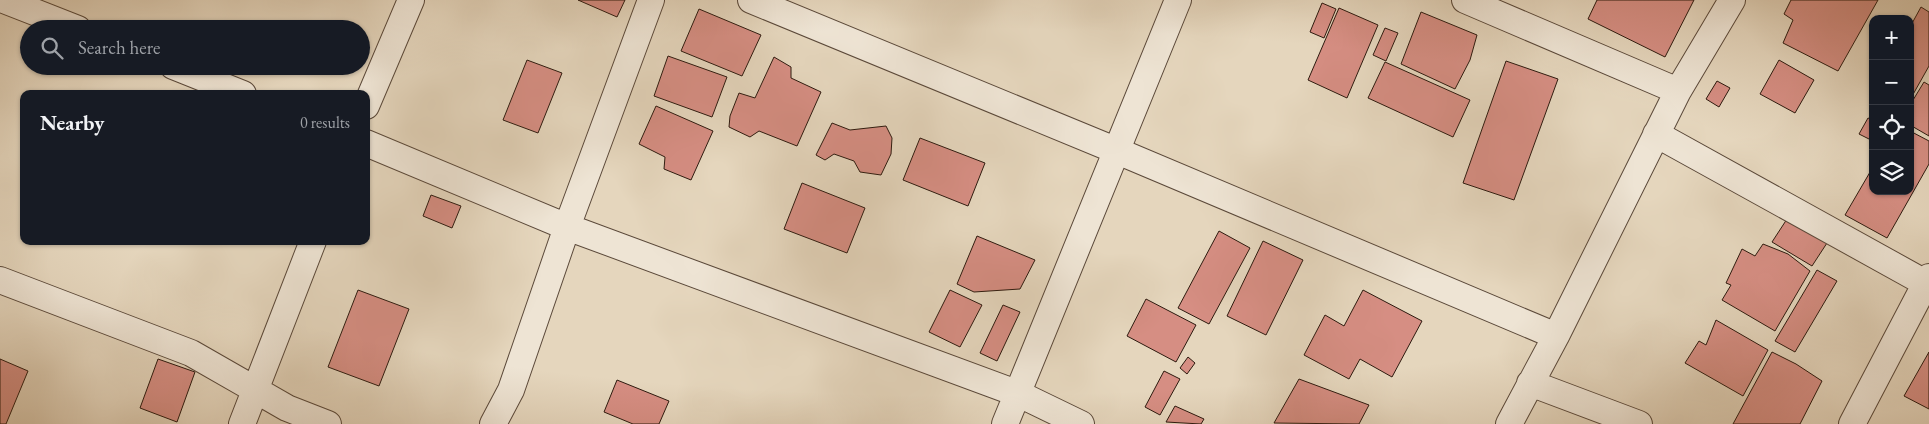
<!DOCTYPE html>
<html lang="en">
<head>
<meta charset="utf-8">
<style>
  :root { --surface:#171b24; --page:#20242c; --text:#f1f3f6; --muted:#9ea1a6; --line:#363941 }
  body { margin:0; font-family:"EB Garamond",serif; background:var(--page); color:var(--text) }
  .controls { position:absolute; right:15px; top:15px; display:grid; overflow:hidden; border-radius:10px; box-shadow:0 1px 4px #0004 }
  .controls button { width:45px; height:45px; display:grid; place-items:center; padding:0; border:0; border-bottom:1px solid var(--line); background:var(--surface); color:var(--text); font:25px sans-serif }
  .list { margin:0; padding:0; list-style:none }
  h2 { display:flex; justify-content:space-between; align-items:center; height:65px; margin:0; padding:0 20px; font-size:21px }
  h2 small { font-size:16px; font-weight:400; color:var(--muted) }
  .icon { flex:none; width:28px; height:28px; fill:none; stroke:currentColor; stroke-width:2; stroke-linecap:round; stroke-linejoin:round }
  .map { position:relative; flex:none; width:1929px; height:424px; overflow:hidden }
  .search { position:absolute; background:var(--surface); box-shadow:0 1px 4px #0004; left:20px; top:20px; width:350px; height:55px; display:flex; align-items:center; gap:12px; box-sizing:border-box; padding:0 18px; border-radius:28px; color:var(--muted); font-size:19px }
  .panel { position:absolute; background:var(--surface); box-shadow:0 1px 4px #0004; left:20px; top:90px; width:350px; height:155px; border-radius:10px }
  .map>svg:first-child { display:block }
  .building { fill:#d68e83; stroke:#2d1a0f }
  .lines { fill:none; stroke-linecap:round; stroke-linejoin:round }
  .minor-casing { stroke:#5b493a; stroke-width:28 }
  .minor { stroke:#eee4d4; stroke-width:26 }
</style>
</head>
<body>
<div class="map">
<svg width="1929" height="424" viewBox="0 0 1929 424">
  <rect width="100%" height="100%" fill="#e5d6bd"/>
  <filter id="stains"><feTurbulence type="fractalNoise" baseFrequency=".004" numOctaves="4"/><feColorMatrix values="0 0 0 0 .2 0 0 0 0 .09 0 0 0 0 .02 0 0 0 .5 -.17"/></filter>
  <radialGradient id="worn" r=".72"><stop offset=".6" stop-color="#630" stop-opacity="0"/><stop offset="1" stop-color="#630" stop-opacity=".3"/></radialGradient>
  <path class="building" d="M578,0H625L617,17Z
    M1597,0H1694L1665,57L1588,19Z
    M1791,0H1878L1838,71L1783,43L1793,20L1784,14Z
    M1322,3L1336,9L1324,38L1310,32Z
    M1921,7L1929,12V66L1911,98L1910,27Z
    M1339,8L1378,25L1347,98L1308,80Z
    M699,9L761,35L742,76L681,51Z
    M1421,12L1477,35L1470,60L1455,89L1401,64Z
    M1385,28L1398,33L1386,61L1373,55Z
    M668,56L727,77L712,117L654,96Z
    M774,57L791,67V78L821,92L797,146L759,131L750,137L729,127L730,116L739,93L755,98Z
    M527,60L562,73L538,133L503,120Z
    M1779,60L1814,80L1795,113L1760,94Z
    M1506,61L1558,79L1514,200L1463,183Z
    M1385,62L1470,100L1453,137L1368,98Z
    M1717,81L1730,88L1719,107L1706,99Z
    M1924,82L1929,85V136L1910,125V105Z
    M656,106L713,131L691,180L664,169L665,157L639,144Z
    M1868,118L1873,120V141L1859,134Z
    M832,123L850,130L886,126L892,138L891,154L881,175L860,172L854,161L834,154L825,160L816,155Z
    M1910,131L1929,141V164L1887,238L1845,215L1873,167V191H1910Z
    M920,138L985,163L968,206L903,180Z
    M802,183L865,208L847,253L784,229Z
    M431,195L461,206L452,228L423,216Z
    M1787,219L1827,243L1812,266L1772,242Z
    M1219,231L1250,248L1209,324L1178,308Z
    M977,236L1035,260L1020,289L974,292L957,284Z
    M1263,241L1303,260L1266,335L1227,316Z
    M1763,244L1788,254L1810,271L1775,331L1722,300L1731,285L1726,283L1742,249L1755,256Z
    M1817,270L1837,281L1795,352L1775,341Z
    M358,290L409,309L379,386L328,367Z
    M950,290L982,305L960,347L929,332Z
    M1363,290L1422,321L1392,377L1360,359L1349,379L1304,355L1325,315L1344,326Z
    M1146,299L1196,325L1176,362L1127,336Z
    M1003,305L1020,312L997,361L980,353Z
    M1716,320L1768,350L1743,396L1685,363L1699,341L1706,345Z
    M1772,352L1796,364L1822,381L1800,424H1733Z
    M1929,352V409L1904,396Z
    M1188,357L1195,363L1187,374L1180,368Z
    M0,359L28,371L6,424H0Z
    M158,359L195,372L177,422L140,408Z
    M1164,371L1180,379L1160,415L1145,407Z
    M1299,379L1369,405L1359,424L1274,423Z
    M617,380L669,401L659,424H633L604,412Z
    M1175,406L1204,419L1201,424L1166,422Z"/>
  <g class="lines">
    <g class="minor-casing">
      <path id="minor" d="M4,0L78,29
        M751,0L1115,150L1556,336
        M1465,0L1678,91
        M173,66L243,94
        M366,106L411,0
        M1656,134L1929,285
        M366,143L567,227L1019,394L1081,424
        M0,280L191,353L287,408L328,424
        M1530,383L1639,424
        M242,424L313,241
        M493,424L511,390L567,227L651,0
        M1005,424L1178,0
        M1509,424L1556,336L1678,91L1732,0
        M1852,424L1929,277"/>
    </g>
    <use href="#minor" class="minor"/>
  </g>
  <rect width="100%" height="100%" filter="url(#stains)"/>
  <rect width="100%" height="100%" fill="url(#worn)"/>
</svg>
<div class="controls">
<button>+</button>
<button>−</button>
<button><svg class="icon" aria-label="locate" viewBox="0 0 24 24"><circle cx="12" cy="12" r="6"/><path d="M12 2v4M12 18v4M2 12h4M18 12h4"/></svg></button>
<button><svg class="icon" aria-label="layers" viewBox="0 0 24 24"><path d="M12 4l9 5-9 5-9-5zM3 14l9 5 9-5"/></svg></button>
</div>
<div class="search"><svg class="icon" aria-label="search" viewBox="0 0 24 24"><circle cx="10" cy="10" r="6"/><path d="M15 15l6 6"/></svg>Search here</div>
<section class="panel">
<h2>Nearby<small>0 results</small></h2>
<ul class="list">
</ul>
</section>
</div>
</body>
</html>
